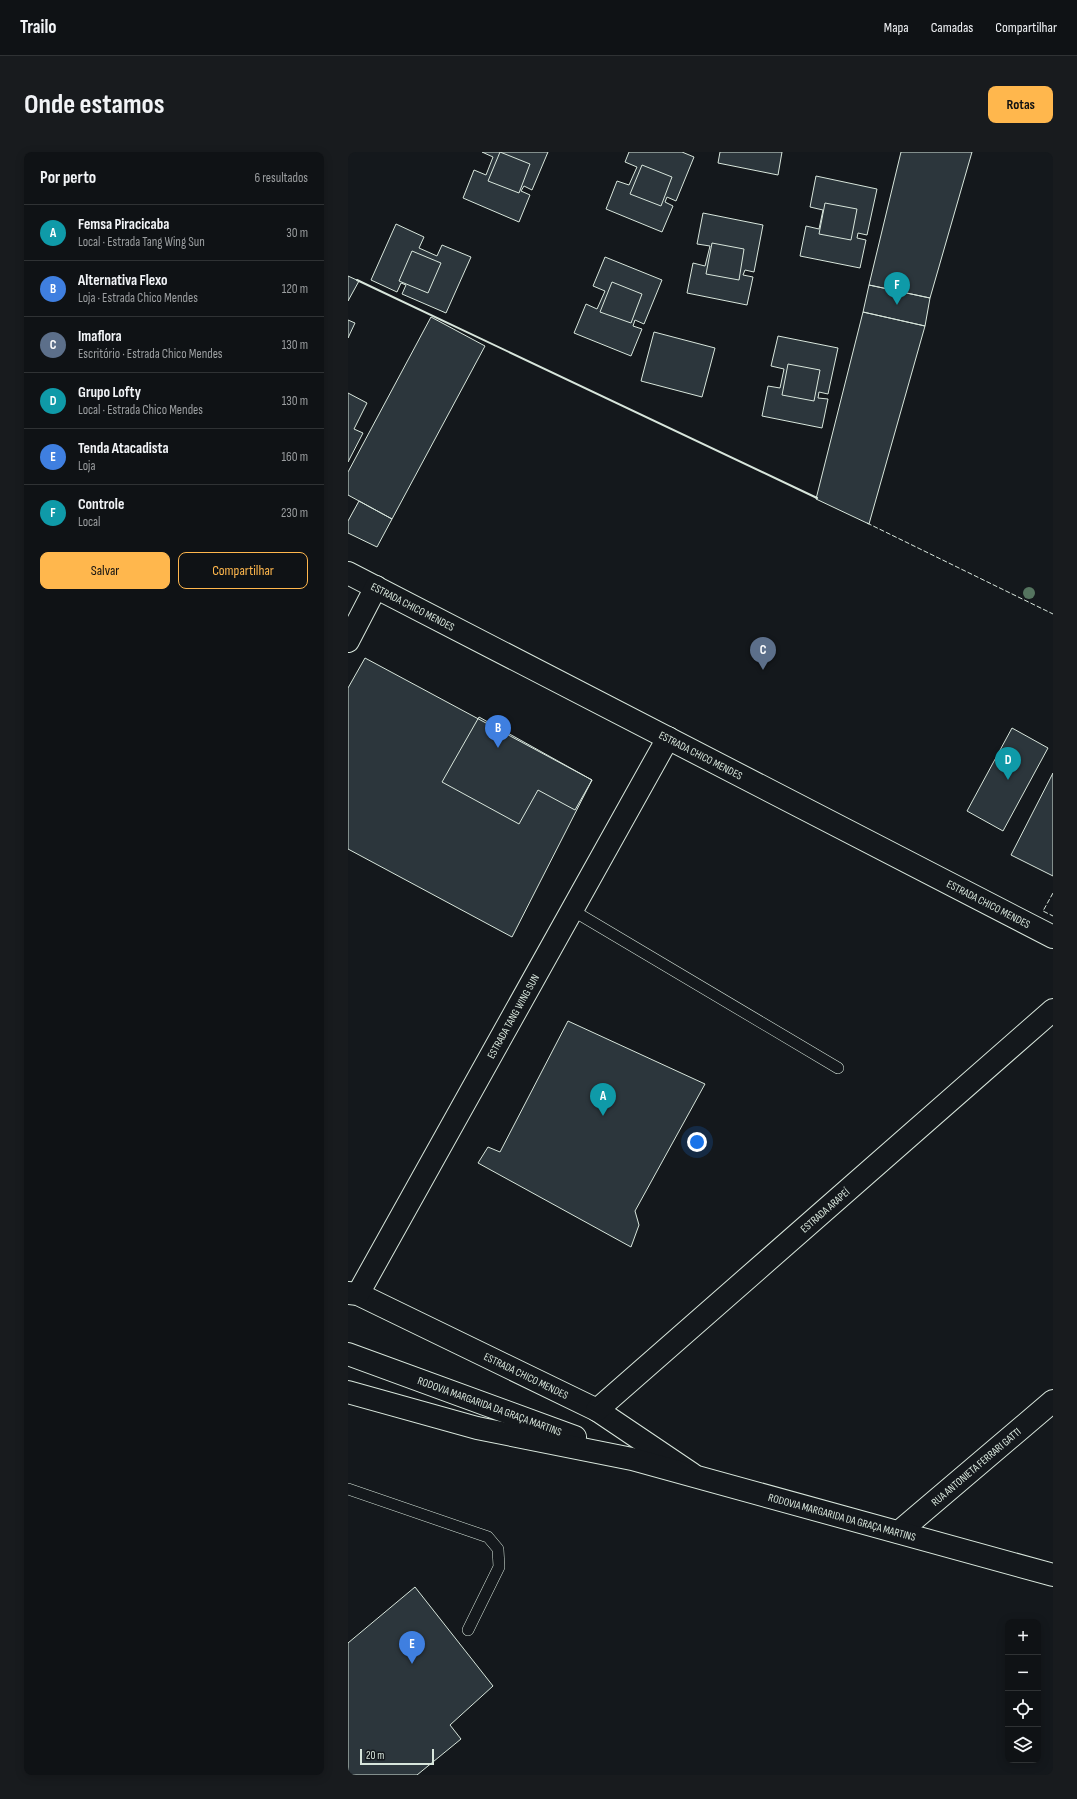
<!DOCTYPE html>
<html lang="pt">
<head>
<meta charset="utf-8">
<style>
  :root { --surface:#0f1215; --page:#181b1e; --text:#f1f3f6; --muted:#9b9ea0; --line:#2f3234; --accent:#ffb74d }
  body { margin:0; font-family:"Sofia Sans Condensed",sans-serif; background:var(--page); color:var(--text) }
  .controls { position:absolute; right:12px; bottom:12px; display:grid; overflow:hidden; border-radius:8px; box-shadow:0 2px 10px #0003 }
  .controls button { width:36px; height:36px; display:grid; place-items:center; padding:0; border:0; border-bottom:1px solid var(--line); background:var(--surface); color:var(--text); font:20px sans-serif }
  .scale { position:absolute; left:12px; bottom:10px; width:74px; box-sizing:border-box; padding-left:4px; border:2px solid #d8e6dc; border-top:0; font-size:11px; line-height:14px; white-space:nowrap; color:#d8e6dc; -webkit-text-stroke:3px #14181c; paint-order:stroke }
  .you { position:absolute; left:349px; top:990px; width:14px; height:14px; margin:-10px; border:3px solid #fff; border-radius:50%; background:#1a73e8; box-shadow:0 0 0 6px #1a73e833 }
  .badge { display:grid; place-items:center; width:26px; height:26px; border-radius:50%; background:var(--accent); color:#fff; font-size:13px; font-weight:700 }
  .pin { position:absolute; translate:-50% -33px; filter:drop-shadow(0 1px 2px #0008) }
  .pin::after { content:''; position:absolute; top:21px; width:14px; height:12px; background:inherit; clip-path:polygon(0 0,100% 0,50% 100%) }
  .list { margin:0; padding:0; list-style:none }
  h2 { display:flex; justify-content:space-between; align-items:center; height:52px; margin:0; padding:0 16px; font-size:17px }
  h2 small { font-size:13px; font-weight:400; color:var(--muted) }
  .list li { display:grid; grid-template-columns:26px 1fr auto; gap:12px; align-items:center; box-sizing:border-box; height:56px; padding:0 16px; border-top:1px solid var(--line) }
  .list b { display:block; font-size:15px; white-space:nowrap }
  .list p { margin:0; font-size:13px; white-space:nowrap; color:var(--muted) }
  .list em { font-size:13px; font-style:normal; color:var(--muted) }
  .actions { display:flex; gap:8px; padding:12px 16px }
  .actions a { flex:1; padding:9px 0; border:1px solid var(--accent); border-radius:8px; text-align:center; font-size:14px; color:var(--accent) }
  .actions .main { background:var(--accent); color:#111 }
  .icon { flex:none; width:22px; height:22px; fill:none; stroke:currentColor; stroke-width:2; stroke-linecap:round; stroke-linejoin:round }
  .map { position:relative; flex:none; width:705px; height:1623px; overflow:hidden; border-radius:8px }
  header { display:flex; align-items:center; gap:24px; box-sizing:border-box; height:56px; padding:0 20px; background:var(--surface); border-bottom:1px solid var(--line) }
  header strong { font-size:19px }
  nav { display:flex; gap:22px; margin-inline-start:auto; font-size:14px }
  .intro { display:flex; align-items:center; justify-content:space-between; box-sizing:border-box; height:96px; padding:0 24px }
  h1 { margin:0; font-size:28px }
  .button { padding:10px 18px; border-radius:8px; background:var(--accent); color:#111; font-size:14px; font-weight:700 }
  main { display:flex; gap:24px; padding:0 24px }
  aside { flex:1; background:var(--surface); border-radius:8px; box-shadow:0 2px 10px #0003 }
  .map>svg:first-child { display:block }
  .building { fill:#2c363c; stroke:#d8e6dc }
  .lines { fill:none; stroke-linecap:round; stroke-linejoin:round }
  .lane-casing { stroke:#d8e6dc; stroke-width:12 }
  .street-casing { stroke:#d8e6dc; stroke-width:24 }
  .secondary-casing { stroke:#d8e6dc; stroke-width:24 }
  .lane { stroke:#14181c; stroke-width:11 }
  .street { stroke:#14181c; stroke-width:22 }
  .secondary { stroke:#14181c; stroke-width:22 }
  .fence { stroke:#d8e6dc; stroke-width:1; stroke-dasharray:5 2; stroke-linecap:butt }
  .wall { stroke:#d8e6dc; stroke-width:2 }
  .tree { fill:#55745f }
  .labels { text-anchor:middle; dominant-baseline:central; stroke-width:3; stroke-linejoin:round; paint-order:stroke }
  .street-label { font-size:11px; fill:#d8e6dc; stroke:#14181c }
</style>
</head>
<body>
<header>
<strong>Trailo</strong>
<nav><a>Mapa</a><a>Camadas</a><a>Compartilhar</a></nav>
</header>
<div class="intro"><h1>Onde estamos</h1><a class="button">Rotas</a></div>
<main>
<aside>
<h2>Por perto<small>6 resultados</small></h2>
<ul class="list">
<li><span class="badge" style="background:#0f9aa8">A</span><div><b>Femsa Piracicaba</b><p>Local · Estrada Tang Wing Sun</p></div><em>30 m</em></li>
<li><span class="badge" style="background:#3f7fe0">B</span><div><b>Alternativa Flexo</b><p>Loja · Estrada Chico Mendes</p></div><em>120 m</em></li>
<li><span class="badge" style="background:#5c6f8a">C</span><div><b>Imaflora</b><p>Escritório · Estrada Chico Mendes</p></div><em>130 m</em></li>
<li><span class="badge" style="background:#0f9aa8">D</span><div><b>Grupo Lofty</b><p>Local · Estrada Chico Mendes</p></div><em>130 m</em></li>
<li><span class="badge" style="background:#3f7fe0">E</span><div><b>Tenda Atacadista</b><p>Loja</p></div><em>160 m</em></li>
<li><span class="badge" style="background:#0f9aa8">F</span><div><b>Controle</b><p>Local</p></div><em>230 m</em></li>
</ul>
<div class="actions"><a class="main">Salvar</a><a>Compartilhar</a></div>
</aside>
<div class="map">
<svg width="705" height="1623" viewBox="0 0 705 1623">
  <rect width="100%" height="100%" fill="#14181c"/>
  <path class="building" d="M134,0H200L184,38L176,34L173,39L182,43L171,70L115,46L126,18L138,23L145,5Z
    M152,0L182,12L171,41L140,29Z
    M281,0H334L346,5L328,49L319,45L317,50L325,54L314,80L258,57L269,29L281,33L289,15L277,10Z
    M372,0H434L430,23L370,11Z
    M553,0H624L582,146L521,133Z
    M294,13L324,25L313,54L282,42Z
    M468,24L529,37L519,83L510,81L509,86L518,88L512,116L452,104L458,74L471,77L475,58L462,55Z
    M477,51L509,57L503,88L471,82Z
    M355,61L415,73L406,120L397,118L395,123L405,125L399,153L339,141L345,111L357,114L362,94L349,92Z
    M48,72L76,85L71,96L89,104L94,93L123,105L98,161L54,142L58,133L53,131L49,140L23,128Z
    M364,91L396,97L391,128L358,122Z
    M64,99L93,111L80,141L51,129Z
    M257,105L314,128L296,172L287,168L285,174L294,177L283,204L226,181L238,152L249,157L257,139L245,134Z
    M0,124L11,129L0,149Z
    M264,130L294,142L283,171L252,160Z
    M521,133L582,146L577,174L515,160Z
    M515,160L577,174L521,372L468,347Z
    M83,165L137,194L44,367L0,343V320Z
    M0,168L7,171L0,186Z
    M306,180L367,196L354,245L293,229Z
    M430,184L490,196L480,242L471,240L470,246L480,247L474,276L414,264L420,234L432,236L436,217L423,214Z
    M440,212L472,218L466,249L434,243Z
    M0,241L19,251L6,277L15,281L0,310Z
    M11,349L44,367L29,395L0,381V369Z
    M17,506L244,628L164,785L0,697V536Z
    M131,565L244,628L227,658L190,638L171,672L94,630Z
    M664,576L700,596L655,679L619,659Z
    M705,621V724L663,703Z
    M220,869L357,932L287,1059L291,1073L283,1095L130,1011L140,995L152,1000Z
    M67,1435L145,1534L102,1573L113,1587L69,1623H0V1491Z"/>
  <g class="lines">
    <g class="lane-casing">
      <path id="lane" d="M224,758L490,916
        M0,1337L140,1385L150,1397L151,1415L120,1478"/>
    </g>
    <g class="street-casing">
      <g id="street">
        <path id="s1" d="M0,421L705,785"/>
        <path d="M0,489L28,435"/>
        <path id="s2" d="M0,1141L10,1142L249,1258L344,1322"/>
        <path id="s3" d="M10,1142L320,586"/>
        <path id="s4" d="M249,1258L705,858"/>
        <path id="s5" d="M551,1380L705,1249"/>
      </g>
    </g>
    <g class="secondary-casing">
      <g id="secondary">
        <path id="s6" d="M0,1202L227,1285"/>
        <path id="s7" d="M0,1240L129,1276L284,1307L705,1423"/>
      </g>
    </g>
    <use href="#lane" class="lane"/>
    <use href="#street" class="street"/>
    <use href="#secondary" class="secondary"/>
    <path class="fence" d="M519,371L705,462
      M705,741L695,759L705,764"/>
    <path class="wall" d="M9,128L469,346"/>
  </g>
  <circle class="tree" cx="681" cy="441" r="6"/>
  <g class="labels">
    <g class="street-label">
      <text stroke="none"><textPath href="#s1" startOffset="73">ESTRADA CHICO MENDES</textPath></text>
      <text stroke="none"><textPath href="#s1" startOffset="397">ESTRADA CHICO MENDES</textPath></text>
      <text stroke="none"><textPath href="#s1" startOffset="721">ESTRADA CHICO MENDES</textPath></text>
      <text stroke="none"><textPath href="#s3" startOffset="318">ESTRADA TANG WING SUN</textPath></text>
      <text stroke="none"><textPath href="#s4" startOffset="303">ESTRADA ARAPEÍ</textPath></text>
      <text stroke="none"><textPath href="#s2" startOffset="197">ESTRADA CHICO MENDES</textPath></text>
      <text stroke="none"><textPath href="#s6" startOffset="151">RODOVIA MARGARIDA DA GRAÇA MARTINS</textPath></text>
      <text stroke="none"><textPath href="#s5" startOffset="101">RUA ANTONIETA FERRARI GATTI</textPath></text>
      <text stroke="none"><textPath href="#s7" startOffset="510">RODOVIA MARGARIDA DA GRAÇA MARTINS</textPath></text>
    </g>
  </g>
</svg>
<div class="controls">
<button>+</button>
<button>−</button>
<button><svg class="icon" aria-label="locate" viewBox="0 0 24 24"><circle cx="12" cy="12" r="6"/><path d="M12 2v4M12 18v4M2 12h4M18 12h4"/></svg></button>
<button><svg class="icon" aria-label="layers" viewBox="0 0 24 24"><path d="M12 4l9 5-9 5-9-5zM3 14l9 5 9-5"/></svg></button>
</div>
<div class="scale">20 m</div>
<div class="you"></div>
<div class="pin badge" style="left:255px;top:964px;background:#0f9aa8">A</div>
<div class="pin badge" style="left:150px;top:596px;background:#3f7fe0">B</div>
<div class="pin badge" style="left:415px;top:518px;background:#5c6f8a">C</div>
<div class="pin badge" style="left:660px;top:628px;background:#0f9aa8">D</div>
<div class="pin badge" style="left:64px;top:1512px;background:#3f7fe0">E</div>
<div class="pin badge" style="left:549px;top:153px;background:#0f9aa8">F</div>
</div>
</main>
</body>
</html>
